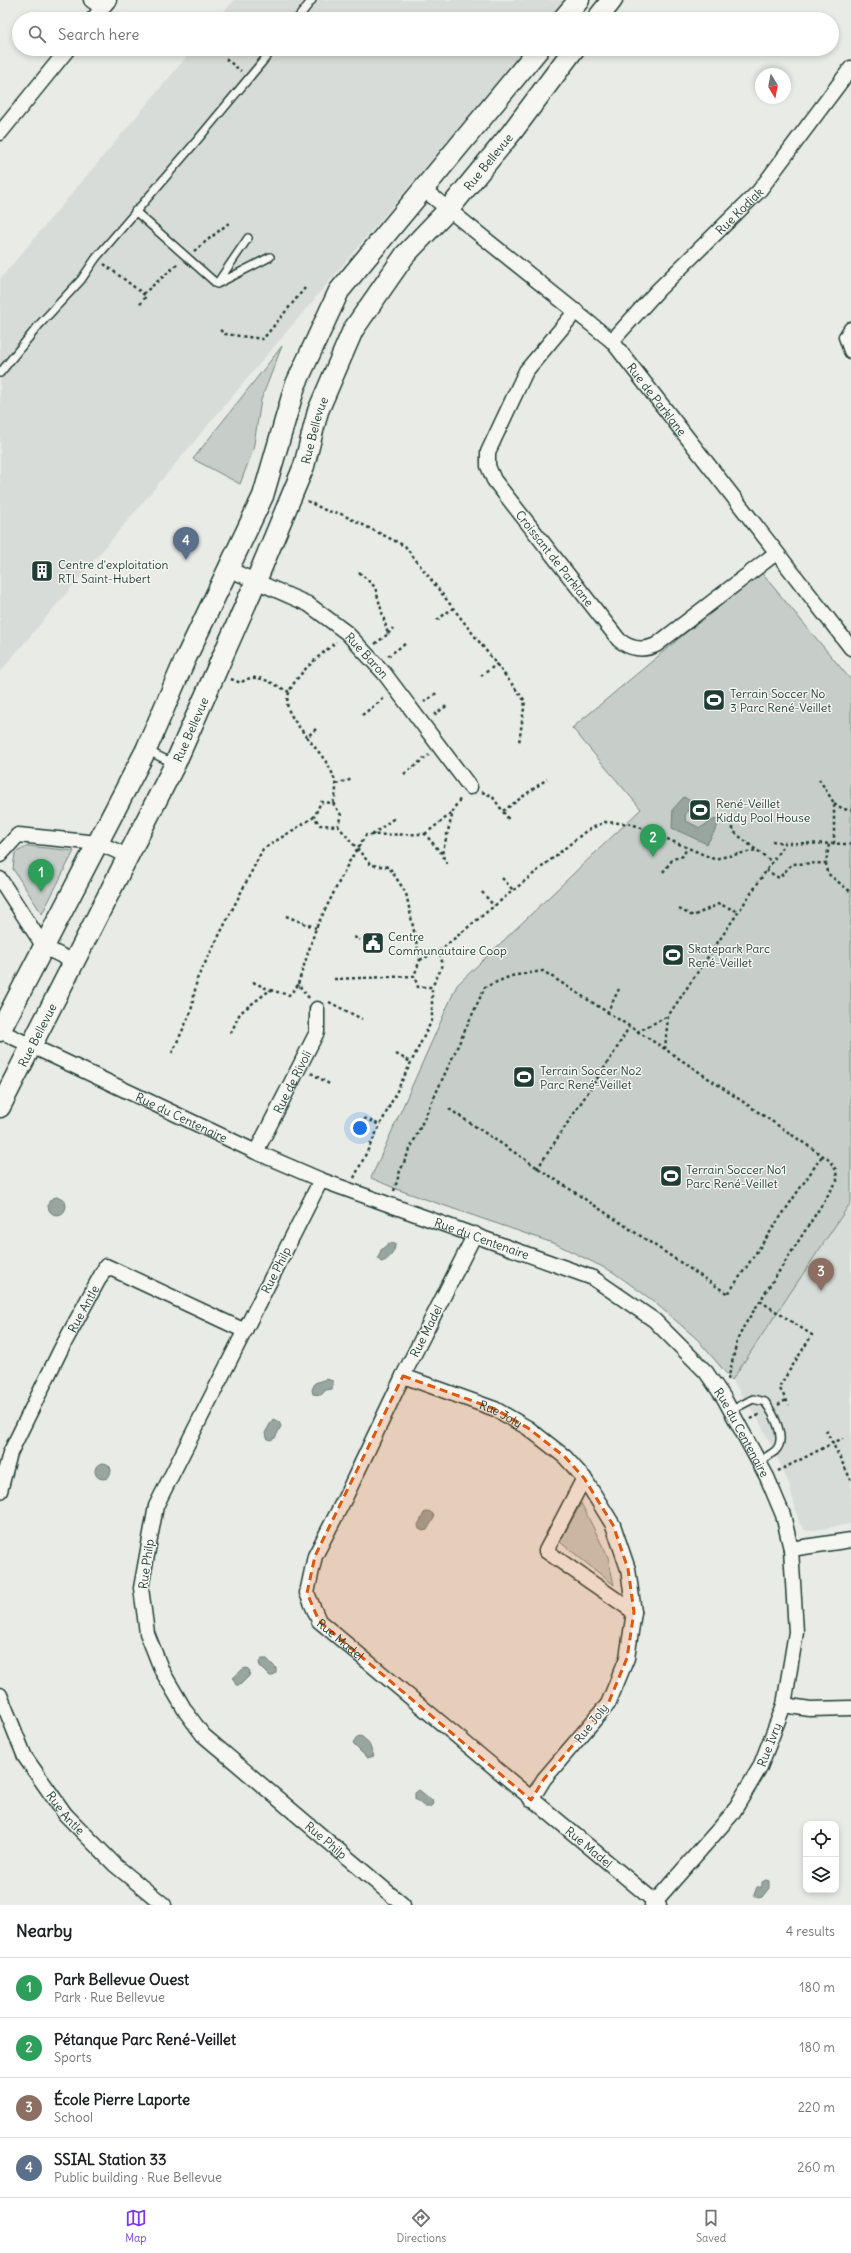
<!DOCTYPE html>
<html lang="en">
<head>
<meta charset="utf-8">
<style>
  :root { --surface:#fff; --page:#f2f2f2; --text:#202124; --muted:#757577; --line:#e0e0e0; --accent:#7c3aed }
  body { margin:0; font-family:Delius,sans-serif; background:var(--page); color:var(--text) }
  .controls { position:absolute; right:12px; bottom:12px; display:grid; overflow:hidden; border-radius:8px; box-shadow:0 2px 6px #0003 }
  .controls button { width:36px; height:36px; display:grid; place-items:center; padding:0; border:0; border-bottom:1px solid var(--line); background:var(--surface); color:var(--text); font:20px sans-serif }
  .compass { position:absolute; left:755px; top:68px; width:36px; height:36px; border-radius:50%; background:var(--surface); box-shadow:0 2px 6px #0003; rotate:170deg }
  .you { position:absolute; left:360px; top:1128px; width:14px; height:14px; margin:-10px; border:3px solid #fff; border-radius:50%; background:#1a73e8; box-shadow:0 0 0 6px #1a73e833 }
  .badge { display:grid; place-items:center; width:26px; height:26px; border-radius:50%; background:var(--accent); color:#fff; font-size:13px; font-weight:700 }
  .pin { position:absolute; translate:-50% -33px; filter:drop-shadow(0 1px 2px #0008) }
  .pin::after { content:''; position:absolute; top:21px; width:14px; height:12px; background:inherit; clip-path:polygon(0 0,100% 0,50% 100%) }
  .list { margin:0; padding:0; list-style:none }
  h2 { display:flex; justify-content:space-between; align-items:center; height:52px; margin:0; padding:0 16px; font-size:17px }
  h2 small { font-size:13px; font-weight:400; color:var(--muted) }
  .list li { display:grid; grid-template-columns:26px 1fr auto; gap:12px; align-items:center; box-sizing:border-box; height:60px; padding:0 16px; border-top:1px solid var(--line) }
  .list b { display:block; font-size:15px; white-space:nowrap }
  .list p { margin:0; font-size:13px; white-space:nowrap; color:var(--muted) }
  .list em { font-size:13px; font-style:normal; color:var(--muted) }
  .icon { flex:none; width:22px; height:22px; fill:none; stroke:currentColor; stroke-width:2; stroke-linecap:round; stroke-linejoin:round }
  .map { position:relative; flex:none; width:851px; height:1905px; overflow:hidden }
  .search { position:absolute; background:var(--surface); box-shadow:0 2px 6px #0003; left:12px; right:12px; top:12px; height:44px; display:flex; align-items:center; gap:10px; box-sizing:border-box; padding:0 14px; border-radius:22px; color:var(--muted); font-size:15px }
  .sheet { height:292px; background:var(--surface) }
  nav { display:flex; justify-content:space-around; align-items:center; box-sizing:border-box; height:56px; border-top:1px solid var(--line); background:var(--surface); font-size:11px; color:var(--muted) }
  nav a { display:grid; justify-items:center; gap:2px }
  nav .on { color:var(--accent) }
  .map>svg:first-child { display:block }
  .built { fill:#d8dcd8 }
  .green { fill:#c7cec9; stroke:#73867e }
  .water { fill:#99a6a0; stroke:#687c75 }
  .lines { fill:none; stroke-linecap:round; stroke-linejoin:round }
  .lane-casing { stroke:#1f3d34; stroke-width:10 }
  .street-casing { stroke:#1f3d34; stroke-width:17 }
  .secondary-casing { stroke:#1f3d34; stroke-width:23 }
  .path { stroke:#1f3d34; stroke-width:2.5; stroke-dasharray:3 3; stroke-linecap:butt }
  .lane { stroke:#f6f6f2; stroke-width:7 }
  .street { stroke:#f6f6f2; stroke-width:14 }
  .secondary { stroke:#f6f6f2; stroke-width:20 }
  .marked { fill:#de580e; fill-opacity:0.2; stroke:#de580e; stroke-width:3; stroke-dasharray:8 5; stroke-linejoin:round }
  .labels { text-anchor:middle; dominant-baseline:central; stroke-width:3; stroke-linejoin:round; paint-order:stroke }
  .street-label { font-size:12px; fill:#1f3d34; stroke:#f6f6f2 }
  .poi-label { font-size:12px; fill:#1f3d34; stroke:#f6f6f2; text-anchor:start }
</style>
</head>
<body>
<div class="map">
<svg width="851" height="1905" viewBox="0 0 851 1905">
  <rect width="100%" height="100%" fill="#e9ebe7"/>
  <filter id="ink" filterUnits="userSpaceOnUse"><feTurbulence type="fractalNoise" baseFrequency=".025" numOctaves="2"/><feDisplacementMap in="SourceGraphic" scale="8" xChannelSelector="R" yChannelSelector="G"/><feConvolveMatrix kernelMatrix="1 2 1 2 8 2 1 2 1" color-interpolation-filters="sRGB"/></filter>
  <g filter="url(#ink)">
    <path class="built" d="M234,0H567L551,19H218Z
      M193,49H525L0,672V279Z
      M851,1202V1524L809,1531L805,1530L799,1522L789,1484L775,1453L758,1419L732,1380Z"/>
    <path class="green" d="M282,346L261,400L253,450L240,484L193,459Z
      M760,571L851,680V1202L732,1380L697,1339L652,1300L613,1272L556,1244L399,1190L371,1178L457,985L641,809L572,728Z
      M28,846L74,851L42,914L13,869L15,853Z
      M581,1503L608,1557L614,1585L560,1542Z"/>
    <path class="water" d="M684,797L692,802L685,816L686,821L700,828L715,819L720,822L707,844L672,828L673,809Z
      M48 1206a9 9 0 1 1 18 0a9 9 0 1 1-18 0Z
      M389,1243L395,1244C396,1251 388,1261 381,1262L378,1258L381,1250Z
      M326,1379L333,1381L332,1389L326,1390L321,1395L313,1394L312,1390L315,1383Z
      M273,1419L279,1422L281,1426L275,1438L270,1440L267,1438L265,1433Z
      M95 1471a8 8 0 1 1 16 0a8 8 0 1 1-16 0Z
      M429,1511L433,1514L434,1518L427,1530L423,1531L419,1529L418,1525L424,1513Z
      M262,1659H267L276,1668V1673L273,1676H270L260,1666L259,1662Z
      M247,1668L250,1671L249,1676L240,1685H236L233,1678L243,1669Z
      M361,1736L368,1742L374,1756L367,1758L353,1744L357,1737Z
      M419,1790L432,1800L433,1804L430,1807H425L415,1799V1793Z
      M766,1880L769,1881V1888L762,1897L758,1898L754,1895L757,1887H762V1882Z"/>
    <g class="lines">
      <g class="lane-casing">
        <path id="lane" d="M297,19L312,0
          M135,211L217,284
          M218,282L248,238
          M217,284L270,257
          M0,373L39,325L81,280L96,258L194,144L273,49
          M148,751L175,764
          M730,1411L753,1399L765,1402C773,1413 788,1439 775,1451C770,1455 764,1458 759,1462"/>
      </g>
      <g class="street-casing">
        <g id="street">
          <path d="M91,0L102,8"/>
          <path d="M93,19L109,0"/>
          <path d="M0,133L68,49"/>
          <path id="s1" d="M423,189L612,341L851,648"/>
          <path id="s2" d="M576,311L526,371L488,452V466L494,480L619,640C630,649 643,651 656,645L776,553"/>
          <path d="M851,329L846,337L851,351"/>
          <path id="s3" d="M612,341L658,290L759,191L851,68"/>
          <path id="s4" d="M228,569L308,604L347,633L384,673L470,787"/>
          <path d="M0,855L18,835L98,843L128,856"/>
          <path d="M0,879L44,947L74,962"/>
          <path id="s5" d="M0,1031L256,1152L321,1180L593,1278L654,1320L706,1372L724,1398L767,1477L783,1515L791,1549L851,1540"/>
          <path id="s6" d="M256,1152L317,1032V1009"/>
          <path id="s7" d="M321,1180L156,1506L141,1588L147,1633L162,1671L186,1712L203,1735L403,1905"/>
          <path id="s8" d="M475,1234L403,1376L345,1498L315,1556L307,1593L319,1621L659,1905"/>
          <path id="s9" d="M403,1376L495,1409L528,1428L565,1457L584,1478L613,1525L628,1569L634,1612L627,1658L608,1704L544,1779L531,1800"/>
          <path d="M584,1478L546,1551L634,1612"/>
          <path id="s10" d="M0,1491L10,1453L61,1349L106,1266L245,1331"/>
          <path id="s11" d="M0,1695L25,1757L65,1814L115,1865L164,1905"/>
          <path d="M784,1705L810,1709L851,1708"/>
          <path id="s12" d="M652,1905L732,1814L760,1767L784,1705L796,1632L791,1549"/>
        </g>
      </g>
      <g class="secondary-casing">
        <g id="secondary">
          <path d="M563,19L579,0"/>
          <path d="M597,19L612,0"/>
          <path d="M0,1031L146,750L184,662L263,496L295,386L339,291L539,49"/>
          <path id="s13" d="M0,1107L175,764L256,581L304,466L318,411L353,330L405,255L449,209L512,132L574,49"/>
        </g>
      </g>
      <path class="path" d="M226,59L241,71
        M194,251L230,222
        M104,264L146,296L139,306
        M143,294L179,263
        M220,330L225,334L263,339L305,288
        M307,501L327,511L339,513L405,546L525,701L519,743
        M359,572L375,587L388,634L375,644
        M437,620L453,608
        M388,634L393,628
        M388,656L405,644
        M481,676L497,664
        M231,679L241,683C255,670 275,685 289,692
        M424,702L438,692
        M362,715L386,697
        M434,715L448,705
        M316,729L307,737C301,729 293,720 289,711C278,686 320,656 336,642
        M307,737C321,756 344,777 333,803L321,802L314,817
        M404,774L429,755
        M819,779L834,803V844
        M336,784L353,779
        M482,792L492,796L509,820
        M333,803L341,815L338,826
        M834,803L843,809L851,810
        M503,811L547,779
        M720,822H733V831L756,850
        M425,834L452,813
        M372,835L393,819L391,817
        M772,841L785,843
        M826,863L827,873L851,892
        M447,864L442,854L454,808L461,798
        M766,870L779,878L792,864L826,863L829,844
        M663,872L673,859L683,856L687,848
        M502,878L513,890
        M482,892L494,906
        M679,909L693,916L719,904L737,911
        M286,916L316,928
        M354,937L360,940
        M439,951L586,831L605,822L632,824L714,859L757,850L772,862
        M420,960L439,951L443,965L432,987
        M334,979L414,976L418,987H432V1020L354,1178
        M253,982L270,990
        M309,998L298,984L316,928L349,862L366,835L425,834L442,854
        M329,1002L362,1019
        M607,1013L619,989
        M637,1032L668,1016
        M231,1033L240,1013L270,990L289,995L299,984
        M665,1049L668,1016L785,843L851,844
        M172,1053L191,1012L197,979L263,849L314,817L320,825L338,826L371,865L389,867L406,893L420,960L414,976
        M396,1054L411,1062
        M311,1073L331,1085
        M449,1109L728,1294L822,1156
        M364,1118L380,1125
        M537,1169L614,1053L629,1027
        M394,1191L400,1171L485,987L511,976L543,971L665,1049L829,1160L836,1170L837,1181L744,1326L737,1341L728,1380
        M760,1301L812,1335L779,1387L789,1405
        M778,1405L786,1400
        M751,1419L761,1414
        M826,1430L851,1480
        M778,1471L843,1438"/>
      <use href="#lane" class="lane"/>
      <use href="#street" class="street"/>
      <use href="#secondary" class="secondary"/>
    </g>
  </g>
  <path class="marked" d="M403,1376L495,1409L528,1428L565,1457L584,1478L613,1525L628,1569L634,1612L627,1658L608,1704L544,1779L531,1800L319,1621L307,1593L315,1556Z"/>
  <defs>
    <g id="building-square" transform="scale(1.15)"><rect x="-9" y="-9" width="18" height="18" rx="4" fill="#1f3d34" stroke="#f6f6f2"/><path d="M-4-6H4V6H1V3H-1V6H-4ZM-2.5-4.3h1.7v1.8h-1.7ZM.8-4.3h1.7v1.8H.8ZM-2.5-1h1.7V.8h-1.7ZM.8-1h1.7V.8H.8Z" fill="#fff"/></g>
    <g id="stadium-square" transform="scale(1.15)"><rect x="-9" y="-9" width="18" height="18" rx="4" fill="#1f3d34" stroke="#f6f6f2"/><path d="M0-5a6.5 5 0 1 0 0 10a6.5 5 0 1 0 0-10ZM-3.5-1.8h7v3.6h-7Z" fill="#fff"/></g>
    <g id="civic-square" transform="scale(1.15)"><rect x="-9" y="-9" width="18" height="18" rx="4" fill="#1f3d34" stroke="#f6f6f2"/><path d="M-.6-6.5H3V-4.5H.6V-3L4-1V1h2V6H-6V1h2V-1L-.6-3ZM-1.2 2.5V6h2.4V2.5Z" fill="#fff"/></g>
  </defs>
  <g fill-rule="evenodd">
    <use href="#building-square" x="42" y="571"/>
    <use href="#stadium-square" x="714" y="700"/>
    <use href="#stadium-square" x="700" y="810"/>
    <use href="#civic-square" x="373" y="943"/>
    <use href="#stadium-square" x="673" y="955"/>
    <use href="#stadium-square" x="524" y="1077"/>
    <use href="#stadium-square" x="671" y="1176"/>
  </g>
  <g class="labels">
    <g class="street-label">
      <text stroke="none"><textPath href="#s13" startOffset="1071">Rue Bellevue</textPath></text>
      <text stroke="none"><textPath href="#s3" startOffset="182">Rue Kodiak</textPath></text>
      <text stroke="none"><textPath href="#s1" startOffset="316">Rue de Parklane</textPath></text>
      <text stroke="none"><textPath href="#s13" startOffset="747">Rue Bellevue</textPath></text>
      <text stroke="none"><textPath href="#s2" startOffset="296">Croissant de Parklane</textPath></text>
      <text stroke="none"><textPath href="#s4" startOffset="166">Rue Baron</textPath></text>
      <text stroke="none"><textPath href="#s13" startOffset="423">Rue Bellevue</textPath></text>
      <text stroke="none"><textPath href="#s13" startOffset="81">Rue Bellevue</textPath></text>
      <text stroke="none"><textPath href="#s6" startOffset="79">Rue de Rivoli</textPath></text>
      <text stroke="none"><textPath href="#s5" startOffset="201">Rue du Centenaire</textPath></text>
      <text stroke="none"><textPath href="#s5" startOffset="525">Rue du Centenaire</textPath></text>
      <text transform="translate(276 1270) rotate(-63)">Rue Philp</text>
      <text stroke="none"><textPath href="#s10" startOffset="201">Rue Antle</textPath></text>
      <text transform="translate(426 1331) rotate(-63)">Rue Madel</text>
      <text stroke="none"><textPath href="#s9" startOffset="105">Rue Joly</textPath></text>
      <text stroke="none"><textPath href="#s5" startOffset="861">Rue du Centenaire</textPath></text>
      <text transform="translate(146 1564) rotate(-82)">Rue Philp</text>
      <text stroke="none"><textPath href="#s8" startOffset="456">Rue Madel</textPath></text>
      <text transform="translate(591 1723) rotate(-52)">Rue Joly</text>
      <text stroke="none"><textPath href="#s12" startOffset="200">Rue Ivry</textPath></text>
      <text stroke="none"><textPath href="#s11" startOffset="136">Rue Antle</textPath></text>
      <text stroke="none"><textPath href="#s7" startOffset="773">Rue Philp</textPath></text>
      <text stroke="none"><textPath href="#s8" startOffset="780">Rue Madel</textPath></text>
    </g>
    <g class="poi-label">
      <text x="58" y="564">Centre d'exploitation<tspan x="58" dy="14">RTL Saint-Hubert</tspan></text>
      <text x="730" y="693">Terrain Soccer No<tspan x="730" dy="14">3 Parc René-Veillet</tspan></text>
      <text x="716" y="803">René-Veillet<tspan x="716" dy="14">Kiddy Pool House</tspan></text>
      <text x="388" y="936">Centre<tspan x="388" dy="14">Communautaire Coop</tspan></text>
      <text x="688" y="948">Skatepark Parc<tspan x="688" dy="14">René-Veillet</tspan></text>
      <text x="540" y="1070">Terrain Soccer No2<tspan x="540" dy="14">Parc René-Veillet</tspan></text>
      <text x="686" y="1169">Terrain Soccer No1<tspan x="686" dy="14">Parc René-Veillet</tspan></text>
    </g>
  </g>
</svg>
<div class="controls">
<button><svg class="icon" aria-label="locate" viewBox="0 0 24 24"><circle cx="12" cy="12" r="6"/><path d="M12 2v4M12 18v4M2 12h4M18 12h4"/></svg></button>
<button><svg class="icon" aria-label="layers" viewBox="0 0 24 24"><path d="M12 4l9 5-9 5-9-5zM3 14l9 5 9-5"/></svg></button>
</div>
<svg class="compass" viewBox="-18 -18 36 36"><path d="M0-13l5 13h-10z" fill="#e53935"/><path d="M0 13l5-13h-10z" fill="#757577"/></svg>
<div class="you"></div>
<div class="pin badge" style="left:41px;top:892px;background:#2e9e5b">1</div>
<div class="pin badge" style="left:653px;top:857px;background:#2e9e5b">2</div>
<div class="pin badge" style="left:821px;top:1291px;background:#8d6e63">3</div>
<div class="pin badge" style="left:186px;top:560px;background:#5c6f8a">4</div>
<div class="search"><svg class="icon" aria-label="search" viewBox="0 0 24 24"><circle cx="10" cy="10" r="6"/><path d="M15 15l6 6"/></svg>Search here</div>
</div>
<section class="sheet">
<h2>Nearby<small>4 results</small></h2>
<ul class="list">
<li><span class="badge" style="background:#2e9e5b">1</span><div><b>Park Bellevue Ouest</b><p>Park · Rue Bellevue</p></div><em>180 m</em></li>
<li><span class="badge" style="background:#2e9e5b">2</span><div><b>Pétanque Parc René-Veillet</b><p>Sports</p></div><em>180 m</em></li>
<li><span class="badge" style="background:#8d6e63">3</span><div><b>École Pierre Laporte</b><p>School</p></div><em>220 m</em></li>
<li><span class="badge" style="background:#5c6f8a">4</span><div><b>SSIAL Station 33</b><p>Public building · Rue Bellevue</p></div><em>260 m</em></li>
</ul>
</section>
<nav>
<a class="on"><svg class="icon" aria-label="map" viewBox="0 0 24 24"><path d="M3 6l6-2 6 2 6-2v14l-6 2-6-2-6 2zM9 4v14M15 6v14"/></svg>Map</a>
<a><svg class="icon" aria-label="directions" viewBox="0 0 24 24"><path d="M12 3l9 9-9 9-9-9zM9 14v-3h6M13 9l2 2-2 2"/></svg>Directions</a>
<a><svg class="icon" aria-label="saved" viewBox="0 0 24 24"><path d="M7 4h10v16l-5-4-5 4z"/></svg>Saved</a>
</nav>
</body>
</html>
